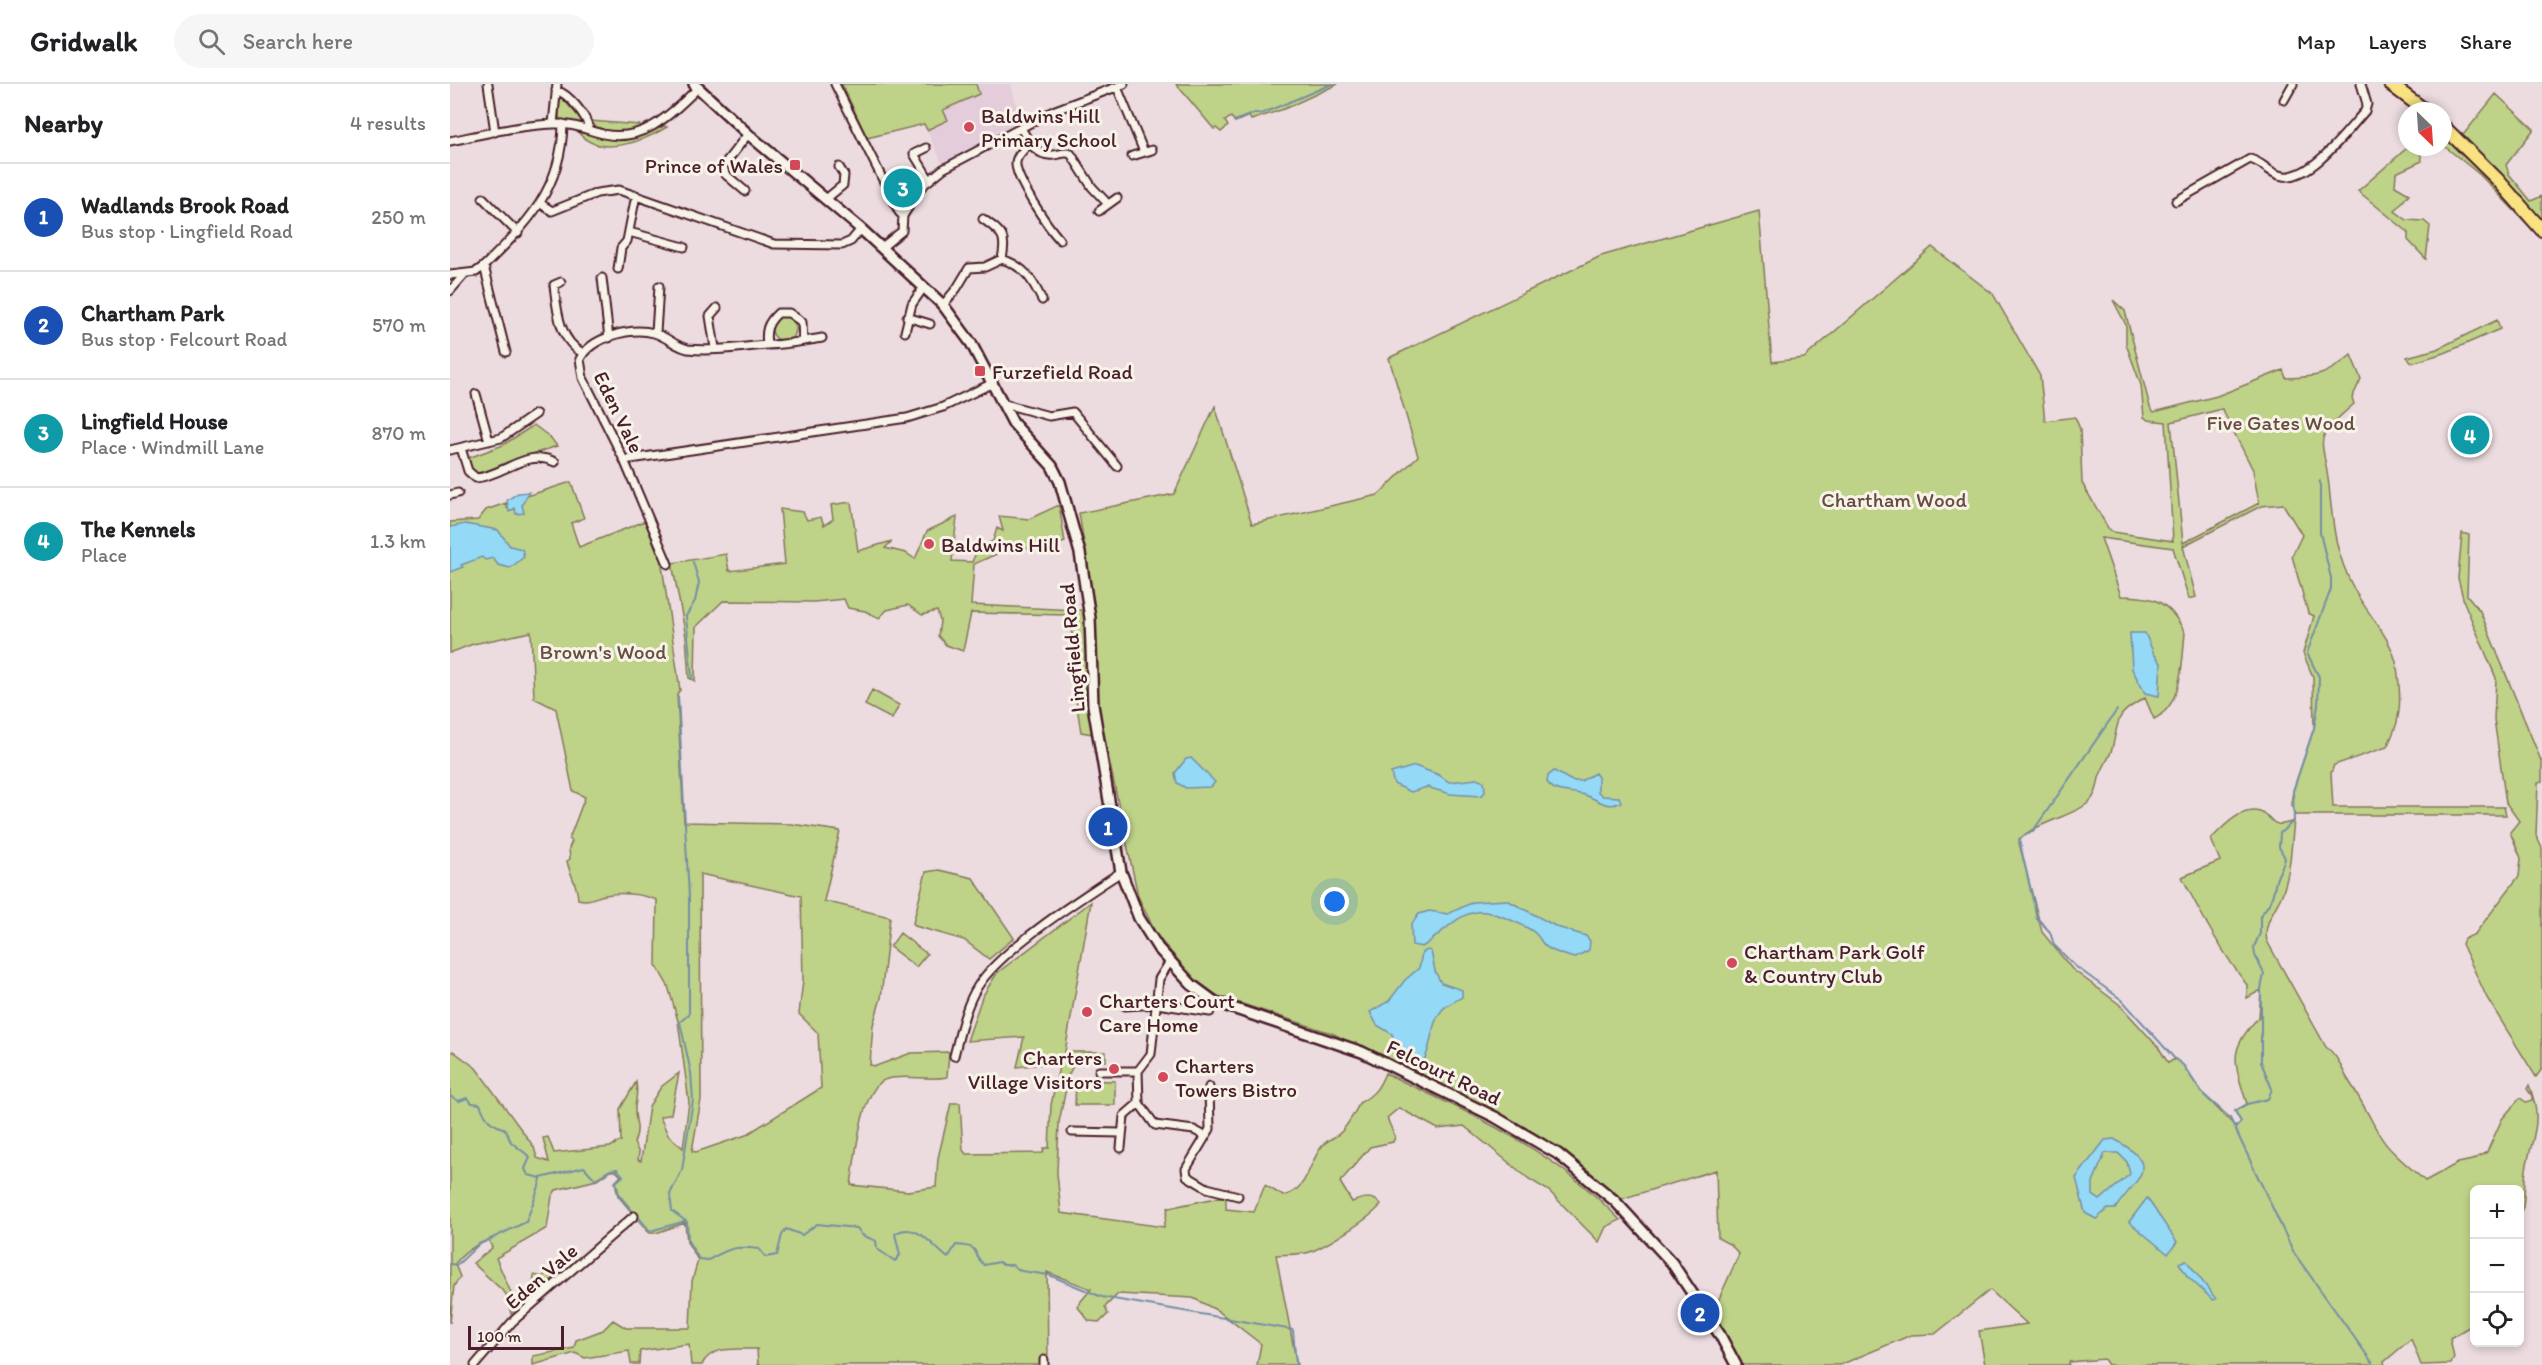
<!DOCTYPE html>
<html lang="en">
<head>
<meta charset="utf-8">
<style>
  :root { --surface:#fff; --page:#f6f6f6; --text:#202124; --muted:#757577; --line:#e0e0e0; --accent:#0b8043 }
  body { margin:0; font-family:Itim,sans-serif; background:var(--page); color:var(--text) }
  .controls { position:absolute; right:18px; bottom:18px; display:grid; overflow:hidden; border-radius:9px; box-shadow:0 3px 9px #0003 }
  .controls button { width:54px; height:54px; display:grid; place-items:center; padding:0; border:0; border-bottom:2px solid var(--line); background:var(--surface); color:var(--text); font:30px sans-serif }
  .compass { position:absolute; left:1948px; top:18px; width:54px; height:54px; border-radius:50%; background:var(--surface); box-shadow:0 3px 9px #0003; rotate:155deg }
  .scale { position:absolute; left:18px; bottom:15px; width:96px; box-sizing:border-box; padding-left:6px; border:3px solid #4a1f2b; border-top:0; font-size:16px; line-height:21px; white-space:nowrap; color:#4a1f2b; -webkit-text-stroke:4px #f7f3e8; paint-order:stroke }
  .you { position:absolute; left:885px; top:818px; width:21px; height:21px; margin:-15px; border:4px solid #fff; border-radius:50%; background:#1a73e8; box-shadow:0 0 0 9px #1a73e833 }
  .badge { display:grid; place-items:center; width:39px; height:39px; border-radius:50%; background:var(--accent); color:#fff; font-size:20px; font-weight:700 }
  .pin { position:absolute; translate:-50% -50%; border:3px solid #fff; box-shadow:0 2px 6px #0006 }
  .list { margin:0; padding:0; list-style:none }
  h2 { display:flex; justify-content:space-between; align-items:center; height:78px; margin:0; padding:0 24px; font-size:26px }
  h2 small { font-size:20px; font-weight:400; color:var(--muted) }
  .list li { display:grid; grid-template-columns:39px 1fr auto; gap:18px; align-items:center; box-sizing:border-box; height:108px; padding:0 24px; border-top:2px solid var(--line) }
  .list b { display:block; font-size:22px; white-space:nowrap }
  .list p { margin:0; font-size:20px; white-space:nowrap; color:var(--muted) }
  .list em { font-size:20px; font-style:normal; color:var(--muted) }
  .icon { flex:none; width:33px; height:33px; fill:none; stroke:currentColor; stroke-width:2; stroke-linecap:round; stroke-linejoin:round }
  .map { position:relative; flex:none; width:2092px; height:1281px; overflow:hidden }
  header { display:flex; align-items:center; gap:36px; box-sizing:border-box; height:84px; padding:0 30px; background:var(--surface); border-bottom:2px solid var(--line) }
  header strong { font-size:28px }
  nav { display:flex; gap:33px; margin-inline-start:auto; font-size:21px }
  .search { width:420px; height:54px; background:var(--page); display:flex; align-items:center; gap:15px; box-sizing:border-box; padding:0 21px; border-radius:33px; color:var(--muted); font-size:22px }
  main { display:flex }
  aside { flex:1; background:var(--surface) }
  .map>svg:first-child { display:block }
  .built { fill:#e4ccda }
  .green { fill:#bed288; stroke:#84785a; stroke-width:1.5; fill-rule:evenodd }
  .water { fill:#94d9f6; stroke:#768fa5; stroke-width:1.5; fill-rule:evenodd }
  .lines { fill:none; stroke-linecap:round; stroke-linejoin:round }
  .stream { stroke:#768fa5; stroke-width:2 }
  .street-casing { stroke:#4a1f2b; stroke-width:11 }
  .secondary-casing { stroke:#4a1f2b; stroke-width:14 }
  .highway-casing { stroke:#4a1f2b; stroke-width:16 }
  .street { stroke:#f7f3e8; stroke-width:7 }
  .secondary { stroke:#f7f3e8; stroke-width:9 }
  .highway { stroke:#f8e281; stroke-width:12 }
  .poi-dot { fill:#d1495b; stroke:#f7f3e8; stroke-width:2 }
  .labels { text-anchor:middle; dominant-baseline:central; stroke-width:6; stroke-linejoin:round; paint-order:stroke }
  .poi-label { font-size:21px; fill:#4a1f2b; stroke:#f7f3e8; text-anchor:start }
  .street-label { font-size:21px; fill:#4a1f2b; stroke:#f7f3e8 }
  .park-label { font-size:21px; fill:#674c42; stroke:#f7f3e8 }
</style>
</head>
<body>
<header>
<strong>Gridwalk</strong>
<div class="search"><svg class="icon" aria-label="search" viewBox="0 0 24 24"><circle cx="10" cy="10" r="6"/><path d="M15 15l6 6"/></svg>Search here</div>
<nav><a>Map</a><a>Layers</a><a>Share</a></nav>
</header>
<main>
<aside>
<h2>Nearby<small>4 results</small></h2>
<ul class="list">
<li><span class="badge" style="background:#1a4fb4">1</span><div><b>Wadlands Brook Road</b><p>Bus stop · Lingfield Road</p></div><em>250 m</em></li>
<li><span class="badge" style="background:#1a4fb4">2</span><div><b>Chartham Park</b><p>Bus stop · Felcourt Road</p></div><em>570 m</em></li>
<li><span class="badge" style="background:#0f9aa8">3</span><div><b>Lingfield House</b><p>Place · Windmill Lane</p></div><em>870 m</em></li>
<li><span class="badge" style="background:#0f9aa8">4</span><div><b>The Kennels</b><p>Place</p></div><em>1.3 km</em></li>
</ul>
</aside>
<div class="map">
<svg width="2092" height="1281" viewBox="0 0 2092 1281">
  <rect width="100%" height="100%" fill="#ecdce0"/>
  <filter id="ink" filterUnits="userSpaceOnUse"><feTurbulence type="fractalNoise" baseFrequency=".0167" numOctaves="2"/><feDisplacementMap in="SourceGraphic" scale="12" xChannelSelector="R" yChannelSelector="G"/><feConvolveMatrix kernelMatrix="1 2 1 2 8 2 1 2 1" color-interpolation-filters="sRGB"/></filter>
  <g filter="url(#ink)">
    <path class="built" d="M392,0H561L571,39L493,81L474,40L417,54Z"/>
    <path class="green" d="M392,0H526L529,10L493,26L498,36L477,46L474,40L417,54Z
      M726,0H888L834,25L801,36L799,32L785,38L781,33L775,37L778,42L771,48L766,44L764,45Z
      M2046,10L2084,45L2056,81L2059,90L2081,117L2092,112V140L2082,145L2030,91L1993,61V52L2005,61Z
      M110,12L132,36L131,39L114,37L109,34Z
      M140,37L190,41L191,43C173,49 153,52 140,37Z
      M214,42L217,43C194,57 149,75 128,48L167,55L192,51Z
      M1958,63H1969L1972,77L1946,89L1945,102L1959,110L1945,127L1957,136L1974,137L1980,142L1976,175L1958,156V148L1908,107Z
      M1309,127L1322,278L1354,274L1482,163L1543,210L1590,292L1595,337L1625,333L1630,345L1632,399L1658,444L1663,448L1723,457L1716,338L1698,336L1694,333L1691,301L1676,260V241L1663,216L1675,227L1700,323L1704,328L1767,312L1833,286L1836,294C1868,293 1876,292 1901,271L1911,295L1902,314L1904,320C1860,358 1873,350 1879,402C1883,443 1885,469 1905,507C1919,532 1942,554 1947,583C1949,597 1951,619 1948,633C1947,643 1941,654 1937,663L1884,681L1881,689L1883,723H2054L2056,731H1845L1841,720L1843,707L1864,644L1863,593L1853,569L1864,532L1858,529L1842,472L1852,451L1833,420L1811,422L1733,462L1746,513L1739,515L1723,464L1651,454L1671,512C1705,512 1719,517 1735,549C1732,577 1733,621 1704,635L1695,614C1664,631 1670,633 1662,665C1659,675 1652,684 1649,694C1647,704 1646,712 1638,719C1624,732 1572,743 1569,759L1592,848L1622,885L1669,920L1709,964L1718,979L1725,975L1733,981L1752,1009L1786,1043L1791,1038L1785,1027L1797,1020C1784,978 1777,966 1809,933L1811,906L1797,914V901C1771,867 1751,831 1732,793L1770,777L1761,755C1773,743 1791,722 1810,728C1827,734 1817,746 1844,737C1841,762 1841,790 1831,813C1824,827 1813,841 1817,857L1876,963C1889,972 1891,985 1899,997C1910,1014 1919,1032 1929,1050C1939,1068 1960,1083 1975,1097L2008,1079L2022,1076L2037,1068L2052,1035L2070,1014L2076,1018L2082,1016V1012L2077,1005L2079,1001C2092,1035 2085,1045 2077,1080C2074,1094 2075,1108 2073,1123L2070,1129V1106H2024V1240L2000,1254L2004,1274L2001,1280L1971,1281L1961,1255L1934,1278L1935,1281H1658L1654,1275L1619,1278V1281H1535L1529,1247L1577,1240L1540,1206L1485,1250L1461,1251L1390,1281H1286L1260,1235L1289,1170L1281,1161L1268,1154L1266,1086L1165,1117L1108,1070L884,950L768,912L746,897L707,852L688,812L654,652L631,648L626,616L627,569L617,531L521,529L513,567L496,561L488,552L490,537L487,527L472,531L458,521L437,526L429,534L415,527L398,524L394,515L364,518L273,517L246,543L245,597L239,594L236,553L222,479L276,470L279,487L335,480L330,425L353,428L357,436L371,433L374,441L383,435L381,421L401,418L408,467L442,457L435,464L456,469L465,475L477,447L507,433L502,477L522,478L528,464L543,457L547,444L553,447L549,432L579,435L609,421L615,458C598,464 580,467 562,463L524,480L521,521L645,527L629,429L724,410L765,322L802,440L928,411L968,372L939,274L1151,172ZM1772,325L1803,386L1809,419L1733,459L1721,338Z
      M322 245a12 12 0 1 1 24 0a12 12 0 1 1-24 0Z
      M2047,236L2050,245L1997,268L1962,279L1957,273L1987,265Z
      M84,341L101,354L107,362L68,375L35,391L22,389L16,375L53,361Z
      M121,398L134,434L121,439L129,463L195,437L212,481L230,606L227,610L234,738L341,740L390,747L374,817L440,833L431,914L423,941L420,981L426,982L461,969L499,968L497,993C478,997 456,990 437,995C410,1002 405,1078 401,1101L458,1107L486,1103L488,1074L501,1019H510L513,1066L516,1070L593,1069L594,1064H599L601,1021L610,978L567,983L574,953L517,957L532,913L547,889L641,818L615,968H656V977L625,978L619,990L609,1038L607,1089L611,1129L714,1143L718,1124L776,1112V1125L804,1128L815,1101L833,1112C859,1106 858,1078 873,1061C878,1055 887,1053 892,1047C897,1041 907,1026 909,1019C924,1011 929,1004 935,989C1023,1031 1102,1064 1170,1136L1156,1143L1149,1158L1099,1107L1079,1095L1014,1042L988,1045L949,1024L937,1034L945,1053L943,1058L920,1063L890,1098L902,1118C912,1114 922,1111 931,1120C925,1132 874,1163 860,1168C850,1171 836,1170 826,1171L847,1281H807L811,1260L768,1227L743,1214L668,1210L655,1223L658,1230L650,1238L639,1237L627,1222L641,1205L597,1188L598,1281H308L307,1265C288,1266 261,1260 252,1281H241L239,1260L190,1267L189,1280H181L179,1267L135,1274L125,1269L83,1281V1272L124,1264L126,1256L153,1246L163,1236L176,1244H240L242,1197L248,1176L237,1158L235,1139L206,1149H199L168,1112L165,1098L171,1092L166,1087H160L147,1096L106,1106L102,1112L97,1144L46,1174L65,1218L83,1202L84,1191L92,1193L100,1186L105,1193L61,1230L56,1210L23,1179L42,1164L39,1156C27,1159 12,1170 5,1180L10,1193L4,1202L0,1239V970L3,967L26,984L84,1063L87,1074L99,1078L93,1054L98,1053L104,1069L160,1063L171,1057L170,1025L186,998C188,1010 186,1013 185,1023C184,1039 191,1040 184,1059L189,1069L188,1076L191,1077L199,1022L211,1003L229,989L221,1030L210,1033L218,1051L233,1064L239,1018L228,937L218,902L206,881L207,816C191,810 172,808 155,811C144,813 140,818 128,815C127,798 120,792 117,777L120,775L119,764L122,757L119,755L135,713L123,707L106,625L84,614L81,548L23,560L0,569V438L28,436L36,426L56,419L57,424L67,425L77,412ZM250,790L351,812L353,896L349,930L368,949L371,1004L296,1051L246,1068L242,1067L251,1016Z
      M2012,449L2019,451L2017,511L2030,527L2092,679V698L2088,699L2086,751L2092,764V985L2086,993L2037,914L2012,860L2014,855L2025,850L2069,792L2071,774L2060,748L2069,737L2056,719L2044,635L2046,594L2014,518L2008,494Z
      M422,606L449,621L442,635L415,621Z
      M489,786L523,794L564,854L539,875L514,856L465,842L463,839L476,788Z
      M450,849L477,870L466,883L440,863Z
      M626,996L665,997V1021H625Z"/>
    <path class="water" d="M79,408L72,421L74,429L66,430L65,424L59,428L57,416L68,409Z
      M15,440L48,446L60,462L72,465L74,473L60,484L48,481L43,474L35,476L32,473L11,481L13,483L0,488V443Z
      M1695,549L1704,570L1711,579L1709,612L1695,609L1682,585L1680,549Z
      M741,674L765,698L761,703L736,704L727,699L725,689L736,675Z
      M965,682L989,691L999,698L1027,695L1034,698L1035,708L1031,712L1000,710L977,703L961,708L944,700L941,689Z
      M1104,687L1122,697H1131L1145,689L1148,693V708L1153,712L1169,713L1171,718C1157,727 1144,712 1131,710C1119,707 1105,710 1097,698L1098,692Z
      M1057,816L1107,843L1136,852L1140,857L1139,866L1124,874C1115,871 1106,869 1098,864C1092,861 1091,855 1086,850C1076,841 1039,825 1026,828C1005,831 989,853 972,863L962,861L961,841L969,830L979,827L998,830L1023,818Z
      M977,866L981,867L985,887L991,899L1012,906V913C1006,917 997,920 992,926C979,942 983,962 973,978L948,967L942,950L927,941L920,928L939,917L955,896L969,884L972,869Z
      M1664,1055C1715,1083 1685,1094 1665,1125H1658L1646,1135L1635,1129L1626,1094L1655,1056ZM1655,1069H1668L1677,1078L1680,1090L1650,1116L1643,1111V1098Z
      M1697,1114L1727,1158L1718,1170L1679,1138Z
      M1736,1176L1766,1215L1763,1216L1737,1192L1729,1179Z"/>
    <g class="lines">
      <path class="stream" d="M784,37L805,29L811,30L882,0
        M242,594L236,532L245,517L249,498L243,478
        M228,612L239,813V930L230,938L241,989L243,1016L232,1086L220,1110L222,1127L237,1138L238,1157L249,1175L258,1176C281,1164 281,1162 309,1165L316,1173L327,1171L332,1151L336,1145L352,1151L367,1140L407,1144L412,1151L426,1157L427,1165L445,1177L450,1171L445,1150C466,1136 483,1163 498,1174L506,1161C534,1163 519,1167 534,1181L549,1178L553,1181H562L571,1187L599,1191L652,1213L843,1246L846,1281
        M1667,626L1583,747L1569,755L1587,834L1600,848L1604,861L1625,882L1672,916L1725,975L1733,981L1752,1009L1780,1034L1844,1169L1924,1281
        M0,1012L9,1017L17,1014L22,1019L30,1020C36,1036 39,1039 55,1045L61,1058L80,1073L75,1085L78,1091L91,1094L134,1083L145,1095L160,1086L167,1085L173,1092L166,1098L169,1111L184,1129
        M1786,1043L1791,1038L1785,1027L1797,1020L1818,1015L1822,1005L1811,978V905L1814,890L1805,871L1804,863L1810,849V832C1821,819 1822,815 1826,797C1827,791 1833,783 1835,774L1829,763L1830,749L1844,737L1843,707L1864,644L1868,621L1869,593L1857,569L1881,505V494L1870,449V397
        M189,1134L200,1147L236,1137
        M0,1180L7,1181L28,1161L76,1138C78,1132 92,1097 91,1094"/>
      <g class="street-casing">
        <path id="street" d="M38,0L45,48
          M385,0L449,128L453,132
          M667,3L694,68
          M106,6C119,10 137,32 139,45
          M1834,16L1843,0
          M103,40L107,0
          M571,44C578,56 586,73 603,71C610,71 614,67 621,70L642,103L658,120
          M0,57C34,50 70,41 104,40C122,39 137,46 153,50C194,59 221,30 248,4
          M580,59C575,64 567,71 566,78C564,94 599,144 610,156
          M476,64L464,70L479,95
          M682,72L702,66
          M295,107L275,90L273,82L298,50
          M33,114L68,149
          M376,115L393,101L394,91L389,83
          M1726,117L1800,75C1813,78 1819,90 1833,92C1861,96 1897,47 1915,27L1917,20L1911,0
          M91,120L102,127L147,109L169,106L324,160L392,161L401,157L411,145
          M649,127L667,114
          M533,135C552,149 557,151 552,175
          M179,148L234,163
          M431,164L452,147L453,132L471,103L493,85L603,27L674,0
          M34,182L56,268
          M168,185L171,164L177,157L186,111
          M0,191L26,188L34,182C77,140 112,105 113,40
          M152,194L159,254
          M111,198L104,201C107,226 109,257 133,269
          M0,207L14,191
          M493,221L507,204L519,184L535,183L552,175C575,183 582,195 592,216
          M457,233L480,240
          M455,248L462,220L474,203
          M206,249L209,202
          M353,257L352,238L339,229H328C317,239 315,247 317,261C335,261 353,257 372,254
          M265,264L260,232L267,224
          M26,310L39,357
          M551,319L599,332L623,328L667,382
          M11,364L18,387L26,394C53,392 76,364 105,378
          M0,366L51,354L86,330
          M174,376L457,334L493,323L541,300
          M0,411L8,409
          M218,480L174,376L133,294L130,275C141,253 181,243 204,249C216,252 226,263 238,265C263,268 291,263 317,261
          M719,879L709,895L701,970L688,987L689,1019L705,1041L744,1046L755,1052
          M675,922L707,920L760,928
          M504,972C510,949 515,922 528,902C551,865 633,813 671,788
          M649,987H688
          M759,1003L760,1045L736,1085L737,1092L757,1104L788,1112
          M622,1048L671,1049
          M671,1064L674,1032L689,1019
          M25,1281L63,1237L184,1132
          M594,1281V1276"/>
      </g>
      <g class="secondary-casing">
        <path id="secondary" d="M244,0L298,50L411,145L493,221L521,259L563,339L602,382L610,398L630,469L640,534L643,621L671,788L689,834L708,864L742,901L765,918L912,968L1045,1033L1108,1070L1165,1117L1222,1179L1270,1251L1286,1281"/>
      </g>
      <g class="highway-casing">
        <path id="highway" d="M1940,0L1976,27
          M1993,42L2047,95L2092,146"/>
      </g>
      <use href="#street" class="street"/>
      <use href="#secondary" class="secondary"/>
      <use href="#highway" class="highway"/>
    </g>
  </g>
  <g class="poi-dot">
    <circle cx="519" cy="43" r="6"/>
    <rect x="339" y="75" width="12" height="12" rx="3"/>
    <rect x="524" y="281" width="12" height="12" rx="3"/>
    <circle cx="479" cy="460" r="6"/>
    <circle cx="1282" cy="879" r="6"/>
    <circle cx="637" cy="928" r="6"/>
    <circle cx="664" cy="985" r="6"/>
    <circle cx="713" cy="993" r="6"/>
  </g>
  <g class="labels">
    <g class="poi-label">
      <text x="531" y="31">Baldwins Hill<tspan x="531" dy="24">Primary School</tspan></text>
      <text x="333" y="81" text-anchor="end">Prince of Wales</text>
      <text x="542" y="287">Furzefield Road</text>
      <text x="491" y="460">Baldwins Hill</text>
      <text x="1294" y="867">Chartham Park Golf<tspan x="1294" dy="24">&amp; Country Club</tspan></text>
      <text x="649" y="916">Charters Court<tspan x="649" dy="24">Care Home</tspan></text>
      <text x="652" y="973" text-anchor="end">Charters<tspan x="652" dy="24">Village Visitors</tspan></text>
      <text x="725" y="981">Charters<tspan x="725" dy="24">Towers Bistro</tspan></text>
    </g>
    <g class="street-label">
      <text transform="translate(169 328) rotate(64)">Eden Vale</text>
      <text transform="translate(622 564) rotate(-95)">Lingfield Road</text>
      <text transform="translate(994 988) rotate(26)">Felcourt Road</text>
      <text transform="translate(91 1192) rotate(-41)">Eden Vale</text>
    </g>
    <g class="park-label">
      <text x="1831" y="338">Five Gates Wood</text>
      <text x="1444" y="415">Chartham Wood</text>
      <text x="153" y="567">Brown's Wood</text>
    </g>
  </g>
</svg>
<div class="controls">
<button>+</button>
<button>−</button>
<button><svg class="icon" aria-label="locate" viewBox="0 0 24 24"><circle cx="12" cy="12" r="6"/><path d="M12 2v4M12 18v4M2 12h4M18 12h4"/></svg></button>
</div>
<svg class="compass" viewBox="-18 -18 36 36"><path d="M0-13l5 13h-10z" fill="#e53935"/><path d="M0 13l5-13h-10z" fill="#757577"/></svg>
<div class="scale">100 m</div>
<div class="you"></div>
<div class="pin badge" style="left:658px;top:743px;background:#1a4fb4">1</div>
<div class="pin badge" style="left:1250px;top:1229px;background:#1a4fb4">2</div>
<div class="pin badge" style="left:453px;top:104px;background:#0f9aa8">3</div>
<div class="pin badge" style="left:2020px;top:351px;background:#0f9aa8">4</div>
</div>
</main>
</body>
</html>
